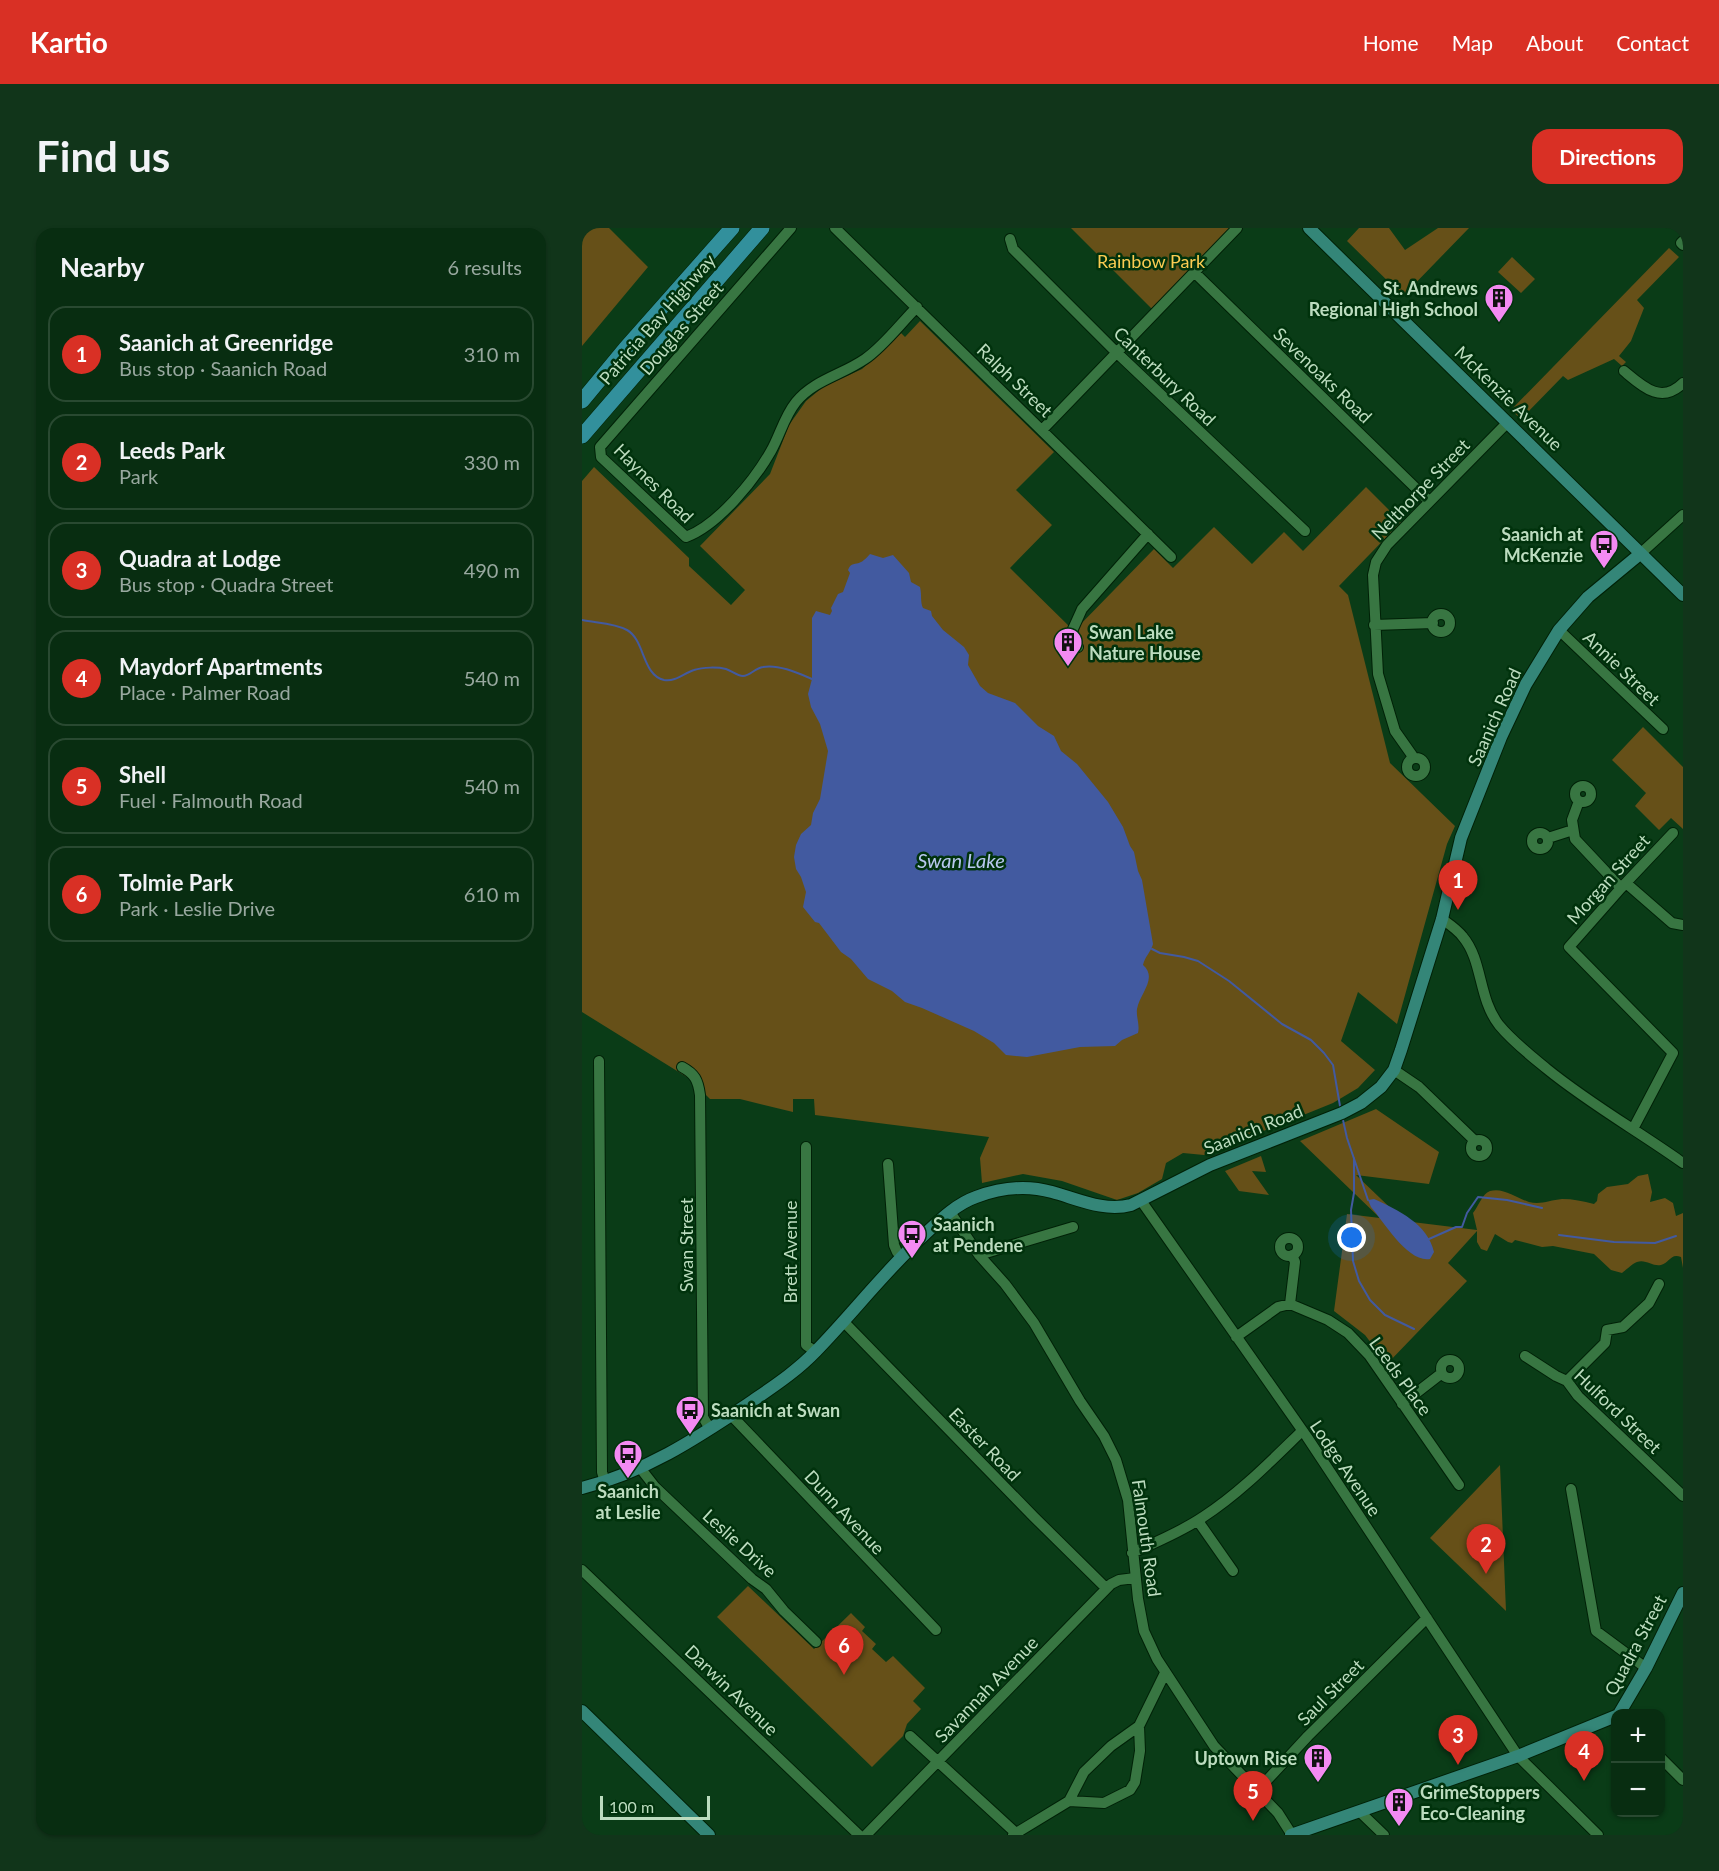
<!DOCTYPE html>
<html lang="en">
<head>
<meta charset="utf-8">
<style>
  :root { --surface:#082d11; --page:#11351a; --text:#f1f3f6; --muted:#98a89f; --line:#294931; --accent:#d93025 }
  body { margin:0; font-family:Lato,sans-serif; background:var(--page); color:var(--text) }
  .controls { position:absolute; right:18px; bottom:18px; display:grid; overflow:hidden; border-radius:12px; box-shadow:0 2px 4px #0004 }
  .controls button { width:54px; height:54px; display:grid; place-items:center; padding:0; border:0; border-bottom:2px solid var(--line); background:var(--surface); color:var(--text); font:30px sans-serif }
  .scale { position:absolute; left:18px; bottom:15px; width:110px; box-sizing:border-box; padding-left:6px; border:3px solid #bcdcbf; border-top:0; font-size:16px; line-height:21px; white-space:nowrap; color:#bcdcbf; -webkit-text-stroke:4px #00320c; paint-order:stroke }
  .you { position:absolute; left:770px; top:1010px; width:21px; height:21px; margin:-15px; border:4px solid #fff; border-radius:50%; background:#1a73e8; box-shadow:0 0 0 9px #1a73e833 }
  .badge { display:grid; place-items:center; width:39px; height:39px; border-radius:50%; background:var(--accent); color:#fff; font-size:20px; font-weight:700 }
  .pin { position:absolute; translate:-50% -50px; filter:drop-shadow(0 2px 3px #0008) }
  .pin::after { content:''; position:absolute; top:32px; width:21px; height:18px; background:inherit; clip-path:polygon(0 0,100% 0,50% 100%) }
  .list { margin:0; padding:0; list-style:none }
  h2 { display:flex; justify-content:space-between; align-items:center; height:78px; margin:0; padding:0 24px; font-size:26px }
  h2 small { font-size:20px; font-weight:400; color:var(--muted) }
  .list li { display:grid; grid-template-columns:39px 1fr auto; gap:18px; align-items:center; box-sizing:border-box; height:96px; margin:0 12px 12px; padding:0 12px; border:2px solid var(--line); border-radius:18px }
  .list b { display:block; font-size:22px; white-space:nowrap }
  .list p { margin:0; font-size:20px; white-space:nowrap; color:var(--muted) }
  .list em { font-size:20px; font-style:normal; color:var(--muted) }
  .map { position:relative; flex:none; width:1101px; height:1607px; overflow:hidden; border-radius:18px }
  header { display:flex; align-items:center; gap:36px; box-sizing:border-box; height:84px; padding:0 30px; background:var(--accent); color:#fff }
  header strong { font-size:28px }
  nav { display:flex; gap:33px; margin-inline-start:auto; font-size:21px }
  .intro { display:flex; align-items:center; justify-content:space-between; box-sizing:border-box; height:144px; padding:0 36px }
  h1 { margin:0; font-size:42px }
  .button { padding:15px 27px; border-radius:18px; background:var(--accent); color:#fff; font-size:21px; font-weight:700 }
  main { display:flex; gap:36px; padding:0 36px }
  aside { flex:1; background:var(--surface); border-radius:18px; box-shadow:0 2px 4px #0004 }
  .map>svg:first-child { display:block }
  .green { fill:#665018 }
  .water { fill:#425aa0 }
  .lines { fill:none; stroke-linecap:round; stroke-linejoin:round }
  .stream { stroke:#425aa0; stroke-width:2 }
  .minor-casing { stroke:#012107; stroke-width:12 }
  .major-casing { stroke:#012107; stroke-width:14 }
  .highway-casing { stroke:#012107; stroke-width:16 }
  .minor { stroke:#387642; stroke-width:10 }
  .major { stroke:#348678; stroke-width:12 }
  .highway { stroke:#32909c; stroke-width:15 }
  .labels { text-anchor:middle; dominant-baseline:central; stroke-width:5; stroke-linejoin:round; paint-order:stroke }
  .park-label { font-size:18px; fill:#fbcc53; stroke:#00320c }
  .poi-label { font-size:18px; font-weight:bold; fill:#bcdcbf; stroke:#00320c; text-anchor:start }
  .street-label { font-size:18px; fill:#bcdcbf; stroke:#00320c }
  .water-label { font-size:20px; font-style:italic; fill:#b8c8f0; stroke:#00320c }
</style>
</head>
<body>
<header>
<strong>Kartio</strong>
<nav><a>Home</a><a>Map</a><a>About</a><a>Contact</a></nav>
</header>
<div class="intro"><h1>Find us</h1><a class="button">Directions</a></div>
<main>
<aside>
<h2>Nearby<small>6 results</small></h2>
<ul class="list">
<li><span class="badge">1</span><div><b>Saanich at Greenridge</b><p>Bus stop · Saanich Road</p></div><em>310 m</em></li>
<li><span class="badge">2</span><div><b>Leeds Park</b><p>Park</p></div><em>330 m</em></li>
<li><span class="badge">3</span><div><b>Quadra at Lodge</b><p>Bus stop · Quadra Street</p></div><em>490 m</em></li>
<li><span class="badge">4</span><div><b>Maydorf Apartments</b><p>Place · Palmer Road</p></div><em>540 m</em></li>
<li><span class="badge">5</span><div><b>Shell</b><p>Fuel · Falmouth Road</p></div><em>540 m</em></li>
<li><span class="badge">6</span><div><b>Tolmie Park</b><p>Park · Leslie Drive</p></div><em>610 m</em></li>
</ul>
</aside>
<div class="map">
<svg width="1101" height="1607" viewBox="0 0 1101 1607">
  <rect width="100%" height="100%" fill="#0a3c17"/>
  <path class="green" d="M0,0H27L66,39L0,118Z
    M489,0H648L570,81Z
    M777,0H807L823,22L856,0H887L821,68L765,13Z
    M1087,20L1097,29L1055,72L1062,80L1049,113L1037,128L1044,134L1040,138L1032,131L986,152L981,148L939,191L929,182Z
    M930,29L953,51L939,65L916,44Z
    M338,93L472,224L434,262L470,297L428,340L492,403L572,321L591,340L632,299L670,336L702,304L721,323L784,259L819,294L757,358L766,367L808,535L873,598L865,616L815,796L776,764L759,813L793,842L776,860L751,875L622,927L601,925L584,935L580,951L556,965L535,972L480,953L441,946L400,955L398,930L407,909L233,887L232,871H211V884L158,871H128L108,851L0,784V253L12,239L107,330V338L149,377L163,362L118,318L188,246L207,197L224,173L241,159L280,141L319,105L323,109Z
    M1061,499L1101,539V601L1089,590L1077,602L1053,578L1064,565L1030,532Z
    M794,881L857,924L847,956L774,947L822,993L895,1002L891,985C896,979 900,966 908,963C921,959 935,970 947,974C959,977 968,972 980,971C991,971 1001,973 1012,976L1015,973L1016,966L1025,959L1046,956L1056,948L1066,946L1070,964L1068,974L1083,970L1091,975L1094,988L1101,985V1040L1099,1029C1088,1025 1088,1035 1079,1037C1071,1039 1064,1031 1055,1034C1050,1036 1044,1042 1040,1045L1029,1042L1012,1026L971,1018L960,1019L933,1012L930,1015L926,1014L913,1006L905,1023L899,1021L895,1014V1003L866,1035L885,1053L805,1136L783,1107L752,1083L765,986L798,990L718,913Z
    M679,928L684,944L670,943L687,967L657,963L643,943Z
    M918,1237L924,1383L848,1310Z
    M166,1358L232,1421L269,1385L283,1399L280,1403L294,1416L290,1421L304,1434L311,1428L343,1460L331,1473L339,1481L325,1496L321,1508L290,1539L135,1389Z"/>
  <path class="water" d="M288,326L301,330L311,327L327,345L329,354L338,359C340,367 338,374 341,380L349,383L350,388L361,402L382,419L387,427L386,437L398,458L406,465L433,475L456,498L472,508L479,523L495,536L526,574L541,599L548,618L552,624L556,643L560,652L571,716C569,724 563,728 561,737C576,750 558,765 555,781C554,789 558,797 556,805L540,812L533,818L498,819L445,829L424,827L412,815L392,803L340,780L323,774L310,763L286,751L269,731L259,724L237,695L233,694L221,679L224,664L219,649L214,641L212,629L214,617L219,606L229,597L231,585L238,571L246,523L238,496L229,479L226,466L230,451V390L234,383L248,387L250,383L249,380L256,366L261,364L268,345L266,342C269,334 273,337 279,334C282,333 286,328 288,326Z
    M792,971C816,982 846,996 852,1024L848,1031C826,1035 802,994 789,979L786,972Z"/>
  <g class="lines">
    <path class="stream" d="M0,392C14,395 32,395 45,402C63,412 60,447 82,452C94,454 102,445 112,442C121,439 136,439 144,441C150,443 155,448 161,448C168,448 173,440 181,439C196,436 216,445 230,451
      M570,721L578,725L602,729L616,733L647,753L700,796L729,812L742,825L751,837L758,878
      M761,892L765,910L786,972
      M772,930V965L769,982L771,1033L777,1053L788,1072L803,1087L832,1101
      M977,1007L1032,1014L1073,1015L1094,1008
      M847,1011L874,999H880L885,985L896,969L925,972L960,980"/>
    <g class="minor-casing">
      <path id="minor" d="M209,0L18,219L19,229L104,309C136,297 172,253 189,223C198,207 202,189 214,174C232,152 260,147 283,131C301,119 319,95 335,79
        M253,0L589,329
        M428,11L431,21L534,124L723,303
        M1101,13L1099,15L1101,17
        M612,44L847,273
        M1042,143C1060,158 1079,177 1101,155
        M460,202L655,0
        M1058,326L1101,287
        M850 395a9 9 0 1 1 18 0a9 9 0 1 1-18 0Z
        M792,397L851,395
        M977,402L1081,501
        M496,419L490,415L491,401L500,381L566,306
        M832,530L813,503L796,446L791,347L794,334L805,317L926,194
        M825 539a9 9 0 1 1 18 0a9 9 0 1 1-18 0Z
        M993 566a8 8 0 1 1 16 0a8 8 0 1 1-16 0Z
        M997,573L990,592L993,611L1039,660
        M950 613a8 8 0 1 1 16 0a8 8 0 1 1-16 0Z
        M1091,605L1039,660L987,719L1091,825
        M966,610L991,602
        M1044,655L1090,695L1101,697
        M860,691C867,696 876,702 881,709C901,733 896,770 917,797C931,814 948,827 965,841C1008,876 1056,903 1101,935
        M17,833L20,1244L23,1254
        M100,839C113,846 116,852 118,867L121,1189L128,1201
        M812,842L837,859L892,912
        M1051,901L1091,825
        M889 920a8 8 0 1 1 16 0a8 8 0 1 1-16 0Z
        M224,919V1117L234,1124
        M306,936L312,1017L315,1024L320,1029
        M560,974L725,1209L936,1528L1016,1607
        M368,984L397,1027L423,1056L452,1095L498,1173L522,1208L534,1232L546,1272L556,1371L562,1403L575,1431L632,1518L696,1585L710,1607
        M698 1019a9 9 0 1 1 18 0a9 9 0 1 1-18 0Z
        M397,1027L491,999
        M708,1076L713,1034L710,1027
        M261,1093L452,1289L524,1360
        M654,1109L696,1079L708,1076L746,1092L766,1105L787,1127L877,1257
        M943,1128L974,1148L985,1153L996,1168L1101,1268
        M859 1141a9 9 0 1 1 18 0a9 9 0 1 1-18 0Z
        M985,1153L1023,1115L1025,1102L1041,1099L1067,1075L1077,1056
        M820,1176L860,1145
        M149,1187L354,1402
        M59,1241L73,1259L170,1351L184,1361L202,1383L234,1414
        M989,1261L1014,1403L1064,1440
        M616,1293L651,1343
        M550,1325C574,1314 599,1304 621,1289C658,1265 689,1233 720,1203
        M0,1342L277,1607
        M328,1508L436,1607
        M1078,1529L1101,1552
        M675,1563L726,1508L845,1390
        M487,1573L522,1575L548,1562L553,1554L558,1523L557,1498
        M777,1583L802,1607
        M284,1607L529,1356L537,1352L553,1350
        M431,1607L487,1573L502,1544L529,1518L557,1498L583,1445"/>
    </g>
    <g class="major-casing">
      <path id="major" d="M727,0L1101,367
        M0,1260C63,1244 112,1212 166,1176C189,1160 214,1144 234,1123C271,1085 303,1043 343,1006C357,993 374,976 394,969C418,960 445,957 470,964C496,971 522,984 549,977L628,937L760,885L779,875L799,859L812,842L819,822L860,691L879,610L919,509L944,456L977,402L1006,369L1058,326
        M0,1483L127,1607
        M1037,1486L1064,1440L1101,1365
        M709,1607L936,1528L1034,1488"/>
    </g>
    <g class="highway-casing">
      <path id="highway" d="M0,173L43,121L150,0
        M0,208L180,0"/>
    </g>
    <use href="#minor" class="minor"/>
    <use href="#major" class="major"/>
    <use href="#highway" class="highway"/>
  </g>
  <defs>
    <g id="building-pin" transform="scale(1.5)"><path d="M0 17L-7.5 6A9.5 9.5 0 1 1 7.5 6Z" fill="#f38af2" stroke="#00320c"/><path d="M-4-6H4V6H1V3H-1V6H-4ZM-2.5-4.3h1.7v1.8h-1.7ZM.8-4.3h1.7v1.8H.8ZM-2.5-1h1.7V.8h-1.7ZM.8-1h1.7V.8H.8Z" fill="#111"/></g>
    <g id="bus-pin" transform="scale(1.5)"><path d="M0 17L-7.5 6A9.5 9.5 0 1 1 7.5 6Z" fill="#f38af2" stroke="#00320c"/><path d="M-5-6H5V4H4V6H2V4H-2V6H-4V4H-5ZM-3.5-4V0h7V-4ZM-3.5 1.2v1.5H-2V1.2ZM2 1.2v1.5H3.5V1.2Z" fill="#111"/></g>
  </defs>
  <g fill-rule="evenodd">
    <use href="#building-pin" x="917" y="70"/>
    <use href="#bus-pin" x="1022" y="316"/>
    <use href="#building-pin" x="486" y="414"/>
    <use href="#bus-pin" x="330" y="1006"/>
    <use href="#bus-pin" x="108" y="1182"/>
    <use href="#bus-pin" x="46" y="1226"/>
    <use href="#building-pin" x="736" y="1530"/>
    <use href="#building-pin" x="817" y="1574"/>
  </g>
  <g class="labels">
    <g class="park-label">
      <text x="569" y="33">Rainbow Park</text>
    </g>
    <g class="poi-label">
      <text x="896" y="60" text-anchor="end">St. Andrews<tspan x="896" dy="21">Regional High School</tspan></text>
      <text x="1001" y="306" text-anchor="end">Saanich at<tspan x="1001" dy="21">McKenzie</tspan></text>
      <text x="507" y="404">Swan Lake<tspan x="507" dy="21">Nature House</tspan></text>
      <text x="351" y="996">Saanich<tspan x="351" dy="21">at Pendene</tspan></text>
      <text x="129" y="1182">Saanich at Swan</text>
      <text x="46" y="1263" text-anchor="middle">Saanich<tspan x="46" dy="21">at Leslie</tspan></text>
      <text x="715" y="1530" text-anchor="end">Uptown Rise</text>
      <text x="838" y="1564">GrimeStoppers<tspan x="838" dy="21">Eco-Cleaning</tspan></text>
    </g>
    <g class="street-label">
      <text transform="translate(75 91) rotate(-49)">Patricia Bay Highway</text>
      <text transform="translate(99 100) rotate(-49)">Douglas Street</text>
      <text transform="translate(741 147) rotate(44)">Sevenoaks Road</text>
      <text transform="translate(583 148) rotate(44)">Canterbury Road</text>
      <text transform="translate(433 152) rotate(44)">Ralph Street</text>
      <text transform="translate(927 170) rotate(44)">McKenzie Avenue</text>
      <text transform="translate(72 255) rotate(45)">Haynes Road</text>
      <text transform="translate(838 261) rotate(-46)">Nelthorpe Street</text>
      <text transform="translate(1040 440) rotate(44)">Annie Street</text>
      <text transform="translate(912 489) rotate(-66)">Saanich Road</text>
      <text transform="translate(1026 651) rotate(-48)">Morgan Street</text>
      <text transform="translate(671 901) rotate(-22)">Saanich Road</text>
      <text transform="translate(104 1017) rotate(-90)">Swan Street</text>
      <text transform="translate(208 1024) rotate(-90)">Brett Avenue</text>
      <text transform="translate(819 1148) rotate(54)">Leeds Place</text>
      <text transform="translate(1036 1183) rotate(44)">Hulford Street</text>
      <text transform="translate(403 1216) rotate(46)">Easter Road</text>
      <text transform="translate(764 1240) rotate(56)">Lodge Avenue</text>
      <text transform="translate(263 1284) rotate(47)">Dunn Avenue</text>
      <text transform="translate(565 1310) rotate(82)">Falmouth Road</text>
      <text transform="translate(158 1315) rotate(42)">Leslie Drive</text>
      <text transform="translate(1053 1417) rotate(-62)">Quadra Street</text>
      <text transform="translate(404 1461) rotate(-46)">Savannah Avenue</text>
      <text transform="translate(150 1462) rotate(44)">Darwin Avenue</text>
      <text transform="translate(748 1464) rotate(-45)">Saul Street</text>
    </g>
    <g class="water-label">
      <text x="379" y="632">Swan Lake</text>
    </g>
  </g>
</svg>
<div class="controls">
<button>+</button>
<button>−</button>
</div>
<div class="scale">100 m</div>
<div class="you"></div>
<div class="pin badge" style="left:876px;top:682px">1</div>
<div class="pin badge" style="left:904px;top:1346px">2</div>
<div class="pin badge" style="left:876px;top:1537px">3</div>
<div class="pin badge" style="left:1002px;top:1553px">4</div>
<div class="pin badge" style="left:671px;top:1593px">5</div>
<div class="pin badge" style="left:262px;top:1447px">6</div>
</div>
</main>
</body>
</html>
